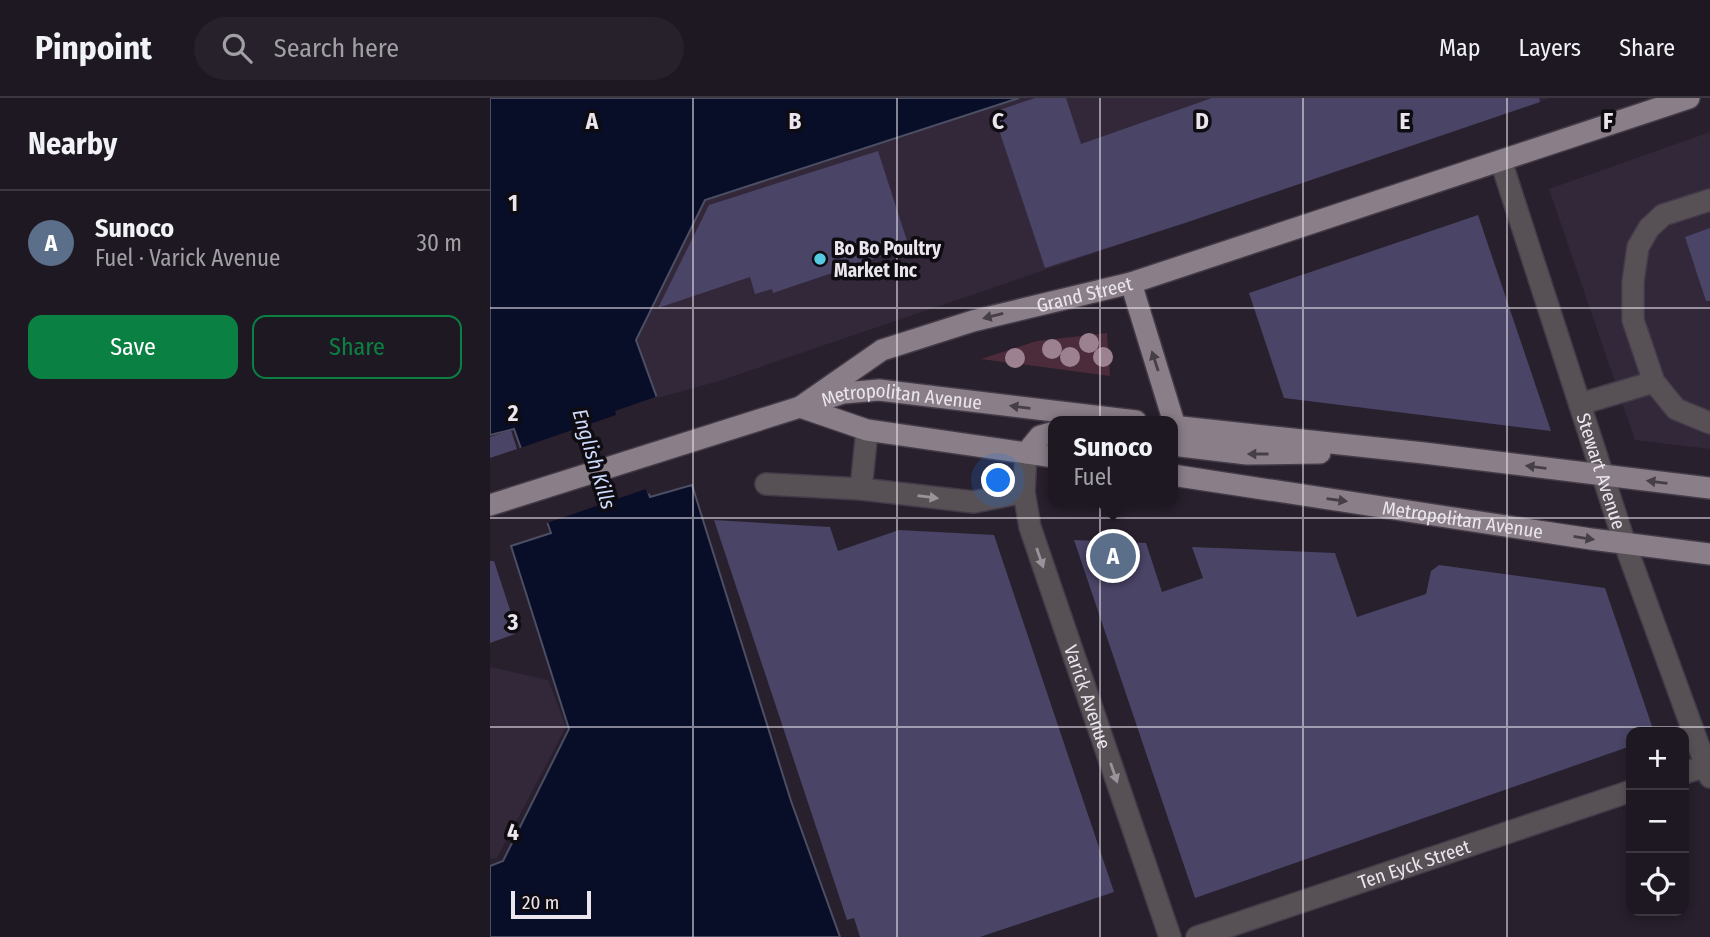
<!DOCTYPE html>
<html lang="en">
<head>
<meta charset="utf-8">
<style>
  :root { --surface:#1e1822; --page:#26212a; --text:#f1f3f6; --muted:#a1a0a5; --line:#3c3740; --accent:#0b8043 }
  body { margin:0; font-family:"Fira Sans Condensed",sans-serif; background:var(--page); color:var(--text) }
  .controls { position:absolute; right:21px; bottom:21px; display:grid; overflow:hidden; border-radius:14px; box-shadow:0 4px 10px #0003 }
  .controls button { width:63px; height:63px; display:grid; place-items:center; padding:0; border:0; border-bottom:2px solid var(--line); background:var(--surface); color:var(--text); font:35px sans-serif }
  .scale { position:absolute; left:21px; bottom:18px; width:80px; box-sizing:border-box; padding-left:7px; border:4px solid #ebe6ee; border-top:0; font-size:19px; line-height:24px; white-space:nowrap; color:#ebe6ee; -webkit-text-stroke:5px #0f0c11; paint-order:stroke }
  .you { position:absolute; left:509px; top:383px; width:24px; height:24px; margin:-18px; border:5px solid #fff; border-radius:50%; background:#1a73e8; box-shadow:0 0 0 10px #1a73e833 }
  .badge { display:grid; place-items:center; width:46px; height:46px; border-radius:50%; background:var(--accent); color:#fff; font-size:23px; font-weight:700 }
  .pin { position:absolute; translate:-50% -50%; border:4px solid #fff; box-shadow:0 2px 7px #0006 }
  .popup { position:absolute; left:558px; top:318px; width:130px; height:91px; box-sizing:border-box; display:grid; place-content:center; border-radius:14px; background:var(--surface); filter:drop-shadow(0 2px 5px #0005); font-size:23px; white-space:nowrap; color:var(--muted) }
  .popup b { font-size:26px; color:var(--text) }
  .popup::after { content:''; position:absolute; left:50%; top:100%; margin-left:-14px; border:14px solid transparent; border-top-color:var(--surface) }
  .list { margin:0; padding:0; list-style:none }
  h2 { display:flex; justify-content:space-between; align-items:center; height:91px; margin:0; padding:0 28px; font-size:30px }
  h2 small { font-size:23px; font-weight:400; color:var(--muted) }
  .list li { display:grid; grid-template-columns:46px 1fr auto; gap:21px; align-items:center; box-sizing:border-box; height:105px; padding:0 28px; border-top:2px solid var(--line) }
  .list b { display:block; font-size:26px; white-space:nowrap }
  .list p { margin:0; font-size:23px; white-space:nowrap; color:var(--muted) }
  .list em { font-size:23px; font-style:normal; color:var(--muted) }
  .actions { display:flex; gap:14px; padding:21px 28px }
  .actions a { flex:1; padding:16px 0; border:2px solid var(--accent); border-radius:14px; text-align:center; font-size:24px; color:var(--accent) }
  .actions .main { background:var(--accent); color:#fff }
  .icon { flex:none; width:38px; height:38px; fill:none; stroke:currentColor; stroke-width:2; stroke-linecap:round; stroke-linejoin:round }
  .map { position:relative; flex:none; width:1220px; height:839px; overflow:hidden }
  header { display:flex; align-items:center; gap:42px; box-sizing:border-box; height:98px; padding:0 35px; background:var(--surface); border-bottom:2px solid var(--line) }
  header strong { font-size:33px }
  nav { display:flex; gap:38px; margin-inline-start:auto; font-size:24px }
  .search { width:490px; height:63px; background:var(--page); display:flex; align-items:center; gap:18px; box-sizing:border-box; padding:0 24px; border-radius:38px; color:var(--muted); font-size:26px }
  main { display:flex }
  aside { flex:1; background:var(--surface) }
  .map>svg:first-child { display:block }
  .built { fill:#33283a }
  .green { fill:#4c2c3b }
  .water { fill:#080d28; stroke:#4c4e63; stroke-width:2 }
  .pier { fill:#28202d }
  .building { fill:#4a4466 }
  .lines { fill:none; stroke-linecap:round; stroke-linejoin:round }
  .minor-casing { stroke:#433c48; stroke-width:24 }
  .major-casing { stroke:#433c48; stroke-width:24 }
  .minor { stroke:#575156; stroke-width:21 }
  .major { stroke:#8a7e88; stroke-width:21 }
  .tree { fill:#9c8191 }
  .oneway { fill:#463f47 }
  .oneway2 { fill:#9a949a }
  .grid { fill:none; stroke:#ebe6ee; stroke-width:2; stroke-opacity:0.55 }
  .poi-dot { fill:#55cae0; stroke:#0f0c11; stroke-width:2.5 }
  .labels { text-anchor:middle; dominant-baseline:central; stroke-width:7; stroke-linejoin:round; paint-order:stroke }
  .poi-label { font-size:19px; font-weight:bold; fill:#ebe6ee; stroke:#0f0c11; text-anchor:start }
  .street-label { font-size:19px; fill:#ebe6ee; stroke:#0f0c11 }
  .water-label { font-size:21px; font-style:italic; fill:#cfdaff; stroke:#0f0c11 }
  .grid-label { font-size:23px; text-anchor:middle; font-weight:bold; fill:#ebe6ee; stroke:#0f0c11; stroke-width:7; stroke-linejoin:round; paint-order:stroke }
</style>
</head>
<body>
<header>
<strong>Pinpoint</strong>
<div class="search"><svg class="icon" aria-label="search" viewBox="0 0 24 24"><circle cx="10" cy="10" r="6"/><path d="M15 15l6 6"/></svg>Search here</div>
<nav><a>Map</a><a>Layers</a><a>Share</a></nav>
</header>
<main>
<aside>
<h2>Nearby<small></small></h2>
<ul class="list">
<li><span class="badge" style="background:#5c6f8a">A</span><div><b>Sunoco</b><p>Fuel · Varick Avenue</p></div><em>30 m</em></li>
</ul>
<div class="actions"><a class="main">Save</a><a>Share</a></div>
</aside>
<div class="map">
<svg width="1220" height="839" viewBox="0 0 1220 839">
  <rect width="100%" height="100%" fill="#28202d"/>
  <path class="built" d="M529,0H1060L229,283L167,300L146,242L215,102Z
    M1220,34V351L1145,342L1059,91Z
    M0,569L58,582L76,629L7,760L0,761Z"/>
  <path class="green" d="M617,235L620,278L491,261L547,243Z"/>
  <path class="water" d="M0,0H529L215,102L146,242L167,300L129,315L160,399L202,387L301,703L350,839H0V768L13,763L79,631L21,448L61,435L24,331L0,337Z"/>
  <path class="pier" d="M168,298L169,303L134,317L162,394L158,396L156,391L54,426L27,351L126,317L125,313Z"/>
  <path class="building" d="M545,0H576L591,46L722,0H1049L1050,4L698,124L555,170L503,14Z
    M388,53L419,149L283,195L282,191L265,196L260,179L168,210L219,107Z
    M988,117L1061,333L794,300L759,195Z
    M1220,130V203H1216L1195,139Z
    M21,332L27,351L0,360V339Z
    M224,422L340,429L348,453L409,432L504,437L624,794L490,839H370L364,820L357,822Z
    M584,442L656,445L672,494L713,480L702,449L845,455L867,519L936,496L941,473L949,467L1115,490L1164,634H1141V648L705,800Z
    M0,463H4L23,521L20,522L25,536L0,545Z"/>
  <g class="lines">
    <g class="minor-casing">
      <g id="minor">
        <path id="s1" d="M1011,63L1135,446L1220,679"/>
        <path d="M1220,102L1173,117L1159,130L1148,149L1143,184V222L1164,284L1186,311L1220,325"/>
        <path d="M1090,306L1164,284"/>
        <path id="s2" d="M536,355L534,394L540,429L680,839"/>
        <path d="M276,386L371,391L484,404L534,394"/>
        <path d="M371,391L377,332"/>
        <path d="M1194,675L1216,668"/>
        <path id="s3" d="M707,839L1141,693"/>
      </g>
    </g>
    <g class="major-casing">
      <g id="major">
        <path d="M641,185L685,328"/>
        <path id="s4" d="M329,303L353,295L389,292L646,323"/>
        <path d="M310,309L377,332L564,359"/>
        <path d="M682,328L934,355L1220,390"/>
        <path d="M682,347L757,356L830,355"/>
        <path d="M536,355L550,338L564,334"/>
        <path id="s5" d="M682,377L1101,441L1220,456"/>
        <path id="s6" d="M0,407L310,309L392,252L483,223L641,185L1199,0"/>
      </g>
    </g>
    <use href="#minor" class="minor"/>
    <use href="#major" class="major"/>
  </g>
  <g class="tree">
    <circle cx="599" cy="245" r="10"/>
    <circle cx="562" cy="251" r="10"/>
    <circle cx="580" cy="259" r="10"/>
    <circle cx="613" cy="259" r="10"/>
    <circle cx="525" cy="260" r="10"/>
  </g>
  <defs><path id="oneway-solid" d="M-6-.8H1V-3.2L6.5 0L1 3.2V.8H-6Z" transform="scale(1.75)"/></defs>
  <g class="oneway">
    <use href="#oneway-solid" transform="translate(503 218) rotate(166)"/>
    <use href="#oneway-solid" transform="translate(665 263) rotate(-108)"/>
    <use href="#oneway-solid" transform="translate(530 309) rotate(-173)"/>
    <use href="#oneway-solid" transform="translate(768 356) rotate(-180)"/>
    <use href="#oneway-solid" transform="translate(1046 369) rotate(-173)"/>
    <use href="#oneway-solid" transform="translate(1167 384) rotate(-173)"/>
    <use href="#oneway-solid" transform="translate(847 402) rotate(8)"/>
    <use href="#oneway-solid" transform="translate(1094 440) rotate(9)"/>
  </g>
  <g class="oneway2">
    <use href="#oneway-solid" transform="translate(438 399) rotate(7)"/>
    <use href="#oneway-solid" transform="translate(550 460) rotate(71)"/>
    <use href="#oneway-solid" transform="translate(624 675) rotate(71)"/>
  </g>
  <path class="grid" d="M203,0V839M407,0V839M610,0V839M813,0V839M1017,0V839M0,210H1220M0,420H1220M0,629H1220"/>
  <circle class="poi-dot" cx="330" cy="161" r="7"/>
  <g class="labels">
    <g class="poi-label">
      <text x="344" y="150">Bo Bo Poultry<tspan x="344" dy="22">Market Inc</tspan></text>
    </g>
    <g class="street-label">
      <text stroke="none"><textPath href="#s6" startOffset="635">Grand Street</textPath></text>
      <text stroke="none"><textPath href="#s4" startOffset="84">Metropolitan Avenue</textPath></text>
      <text stroke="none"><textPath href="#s1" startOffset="326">Stewart Avenue</textPath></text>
      <text stroke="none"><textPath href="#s5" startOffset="294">Metropolitan Avenue</textPath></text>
      <text stroke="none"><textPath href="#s2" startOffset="254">Varick Avenue</textPath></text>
      <text stroke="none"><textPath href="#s3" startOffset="229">Ten Eyck Street</textPath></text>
    </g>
    <g class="water-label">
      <text transform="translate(104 361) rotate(73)">English Kills</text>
    </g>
  </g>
  <g class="grid-label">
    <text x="102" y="31">A</text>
    <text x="305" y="31">B</text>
    <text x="508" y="31">C</text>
    <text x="712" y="31">D</text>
    <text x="915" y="31">E</text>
    <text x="1118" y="31">F</text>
    <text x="23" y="113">1</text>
    <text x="23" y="323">2</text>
    <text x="23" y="532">3</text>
    <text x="23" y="742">4</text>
  </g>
</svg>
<div class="controls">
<button>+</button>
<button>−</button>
<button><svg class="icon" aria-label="locate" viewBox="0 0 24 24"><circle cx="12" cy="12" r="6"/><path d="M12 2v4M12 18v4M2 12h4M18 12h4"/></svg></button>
</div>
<div class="scale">20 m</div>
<div class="you"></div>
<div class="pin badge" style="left:623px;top:458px;background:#5c6f8a">A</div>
<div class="popup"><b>Sunoco</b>Fuel</div>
</div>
</main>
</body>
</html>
